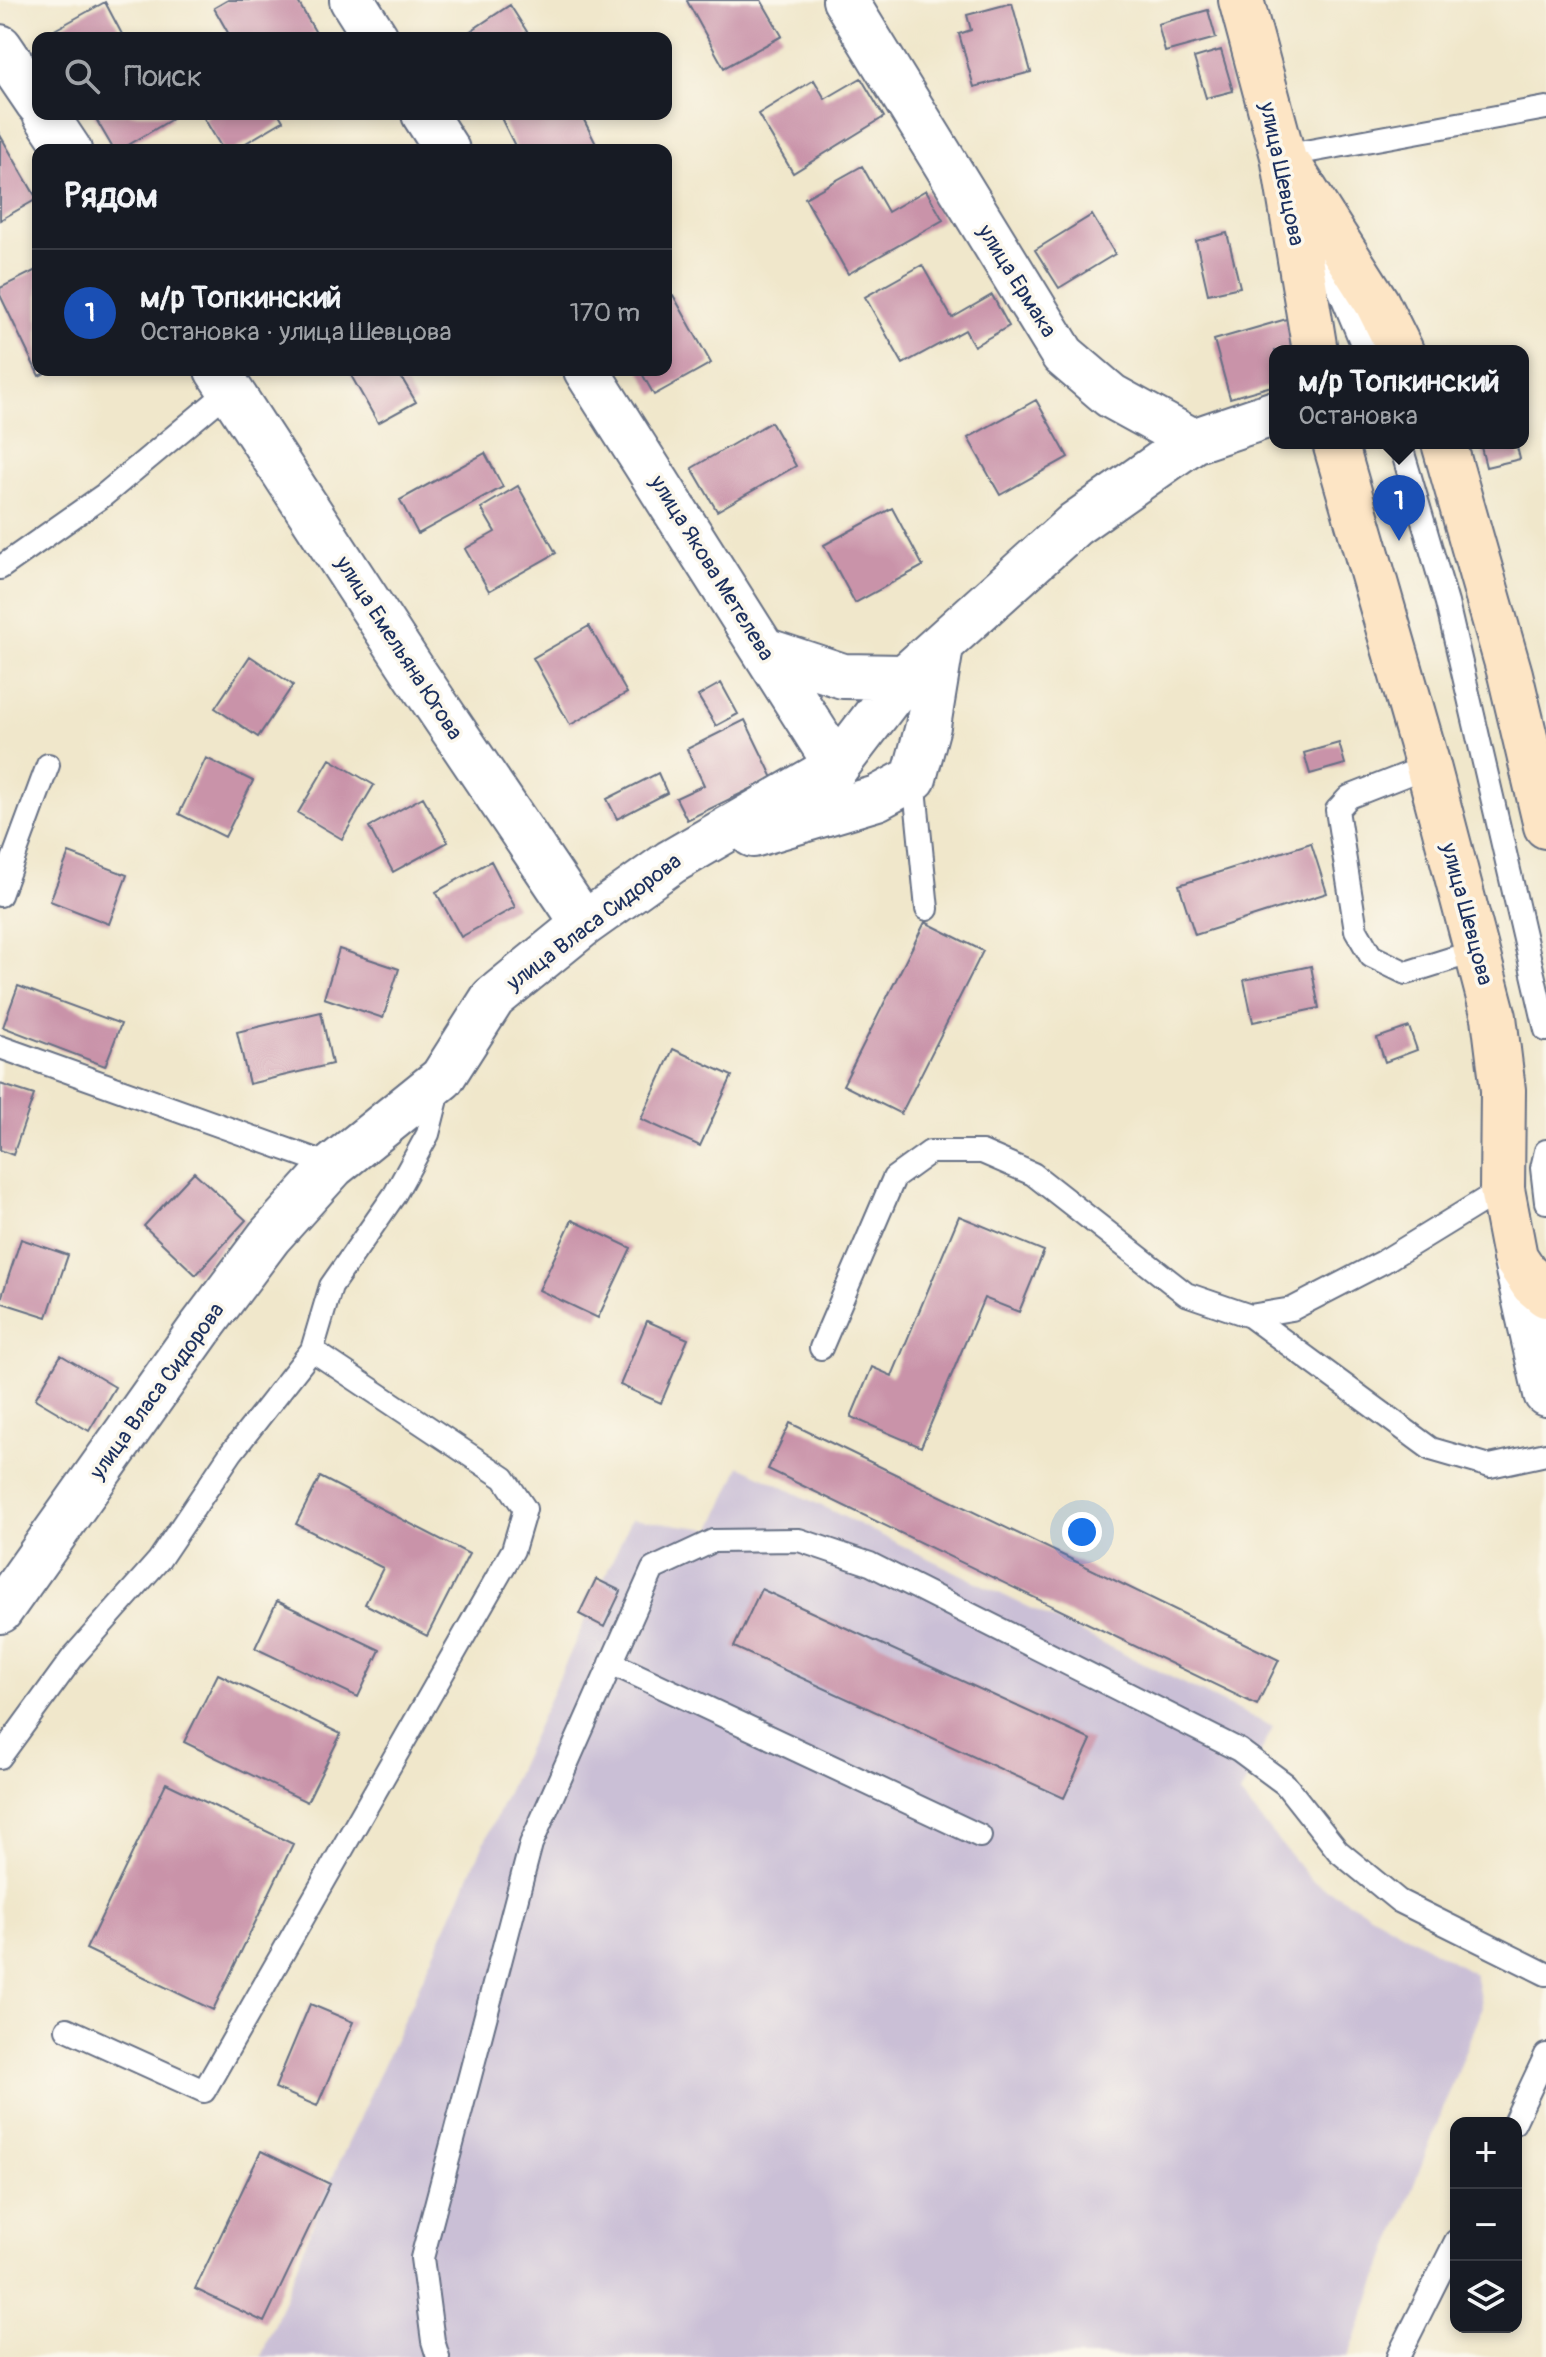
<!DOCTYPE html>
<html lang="ru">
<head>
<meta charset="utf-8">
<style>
  :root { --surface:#171b24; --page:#242831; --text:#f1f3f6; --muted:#9ea1a6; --line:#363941; --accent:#d93025 }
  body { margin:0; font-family:Pangolin,sans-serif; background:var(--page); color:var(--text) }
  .controls { position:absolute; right:24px; bottom:24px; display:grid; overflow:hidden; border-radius:16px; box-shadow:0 4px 12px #0003 }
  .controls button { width:72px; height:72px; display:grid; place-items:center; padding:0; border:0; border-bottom:2px solid var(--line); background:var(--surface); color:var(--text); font:40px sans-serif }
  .you { position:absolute; left:1082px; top:1532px; width:28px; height:28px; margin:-20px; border:6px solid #fff; border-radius:50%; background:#1a73e8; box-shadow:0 0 0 12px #1a73e833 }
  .badge { display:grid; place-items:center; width:52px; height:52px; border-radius:50%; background:var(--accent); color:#fff; font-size:26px; font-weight:700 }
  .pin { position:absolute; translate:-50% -66px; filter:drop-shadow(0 2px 4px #0008) }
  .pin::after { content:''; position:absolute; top:42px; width:28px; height:24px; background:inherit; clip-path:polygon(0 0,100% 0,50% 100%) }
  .popup { position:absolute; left:1269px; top:345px; width:260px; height:104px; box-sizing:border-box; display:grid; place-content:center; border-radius:16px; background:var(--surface); filter:drop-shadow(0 2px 6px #0005); font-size:26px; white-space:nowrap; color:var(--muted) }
  .popup b { font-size:30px; color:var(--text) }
  .popup::after { content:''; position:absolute; left:50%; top:100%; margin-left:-16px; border:16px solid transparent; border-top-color:var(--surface) }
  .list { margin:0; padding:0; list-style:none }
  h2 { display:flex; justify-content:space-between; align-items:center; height:104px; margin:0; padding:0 32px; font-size:34px }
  h2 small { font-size:26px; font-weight:400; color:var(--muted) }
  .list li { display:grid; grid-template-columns:52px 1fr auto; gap:24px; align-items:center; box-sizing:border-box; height:128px; padding:0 32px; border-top:2px solid var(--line) }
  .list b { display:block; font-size:30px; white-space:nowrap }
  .list p { margin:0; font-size:26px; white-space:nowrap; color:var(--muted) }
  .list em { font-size:26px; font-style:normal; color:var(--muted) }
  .icon { flex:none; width:44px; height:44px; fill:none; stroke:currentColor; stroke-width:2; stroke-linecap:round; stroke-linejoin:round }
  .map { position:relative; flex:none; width:1546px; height:2357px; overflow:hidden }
  .search { position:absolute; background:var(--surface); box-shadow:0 4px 12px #0003; left:32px; top:32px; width:640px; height:88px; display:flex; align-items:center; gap:20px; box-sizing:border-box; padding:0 28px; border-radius:16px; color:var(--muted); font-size:30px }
  .panel { position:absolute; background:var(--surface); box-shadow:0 4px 12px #0003; left:32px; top:144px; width:640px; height:232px; border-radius:16px }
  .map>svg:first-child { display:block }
  .industrial { fill:#cabfd6 }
  .building { fill:#c993a9 }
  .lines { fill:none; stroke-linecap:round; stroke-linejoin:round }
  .lane-casing { stroke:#666f84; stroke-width:26 }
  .street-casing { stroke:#666f84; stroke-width:48 }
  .secondary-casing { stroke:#666f84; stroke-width:48 }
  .lane { stroke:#fff; stroke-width:22 }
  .street { stroke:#fff; stroke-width:44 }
  .secondary { stroke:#fde5c5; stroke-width:44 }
  .labels { text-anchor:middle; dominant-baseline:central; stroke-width:7; stroke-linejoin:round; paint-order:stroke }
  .street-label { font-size:22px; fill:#1b2f5e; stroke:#fbf7ec }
</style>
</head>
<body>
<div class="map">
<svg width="1546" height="2357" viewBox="0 0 1546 2357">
  <rect width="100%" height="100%" fill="#fbf7ec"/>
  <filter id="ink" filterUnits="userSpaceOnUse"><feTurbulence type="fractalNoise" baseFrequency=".0125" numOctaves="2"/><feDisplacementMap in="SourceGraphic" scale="16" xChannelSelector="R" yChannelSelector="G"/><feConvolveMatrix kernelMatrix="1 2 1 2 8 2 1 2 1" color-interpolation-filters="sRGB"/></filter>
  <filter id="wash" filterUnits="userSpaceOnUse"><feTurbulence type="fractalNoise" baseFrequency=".006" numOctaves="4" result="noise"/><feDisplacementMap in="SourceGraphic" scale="32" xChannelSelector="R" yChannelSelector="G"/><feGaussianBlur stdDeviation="1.8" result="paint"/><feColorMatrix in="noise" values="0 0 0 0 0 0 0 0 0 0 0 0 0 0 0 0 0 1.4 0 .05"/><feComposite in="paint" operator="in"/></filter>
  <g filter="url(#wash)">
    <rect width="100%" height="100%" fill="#f0e7cb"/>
    <path class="industrial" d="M740,1466L1273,1727L1240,1795L1311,1880L1475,1974L1482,2007L1348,2357H261L324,2196L631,1519L712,1529Z"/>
    <g id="blocks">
      <path class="building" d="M228,0H297L316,33L308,38H231L214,8Z
        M689,0H761L782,36L724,68L687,1Z
        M105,2L124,38H52L49,33Z
        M1012,3L1031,72L974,87L959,34L971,30L967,15Z
        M510,5L531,38H460Z
        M1208,10L1216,38L1165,52L1158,24Z
        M1221,50L1233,91L1206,98L1194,58Z
        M861,78L884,117L793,173L758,114L814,80L825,99Z
        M93,114H169L172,119L120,150H114Z
        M211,114H279L283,121L234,150H223L204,118Z
        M509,114H581L596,144L585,150H517L501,118Z
        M0,135L37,199L0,220Z
        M862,166L888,212L926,190L943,220L848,274L805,198Z
        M1092,215L1115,254L1059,288L1035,250Z
        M1227,233L1240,287L1208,294L1196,241Z
        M922,265L952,318L992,295L1009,326L974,346L965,330L903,364L865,297Z
        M38,269V370H51L39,376L0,295V288Z
        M673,295L711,363L654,395L640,370H666V299Z
        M1290,318L1300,351H1275V385L1230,398L1214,340Z
        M351,370H409L400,375L416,402L378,423L349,372Z
        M1036,400L1068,457L1000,495L968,438Z
        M771,422L796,466L717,511L692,468Z
        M1480,443H1516L1520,459L1486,467Z
        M485,453L503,487L418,534L400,500Z
        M518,486L556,553L489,591L465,549L495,532L481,508Z
        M892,508L923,566L855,603L824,545Z
        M589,626L627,693L570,725L533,658Z
        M250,656L293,685L258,737L215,708Z
        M721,683L738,714L716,726L698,696Z
        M745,720L773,778L687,820L676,798L704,785L687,749Z
        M1339,743L1345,764L1310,774L1304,753Z
        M206,758L253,781L225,837L179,814Z
        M330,759L374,785L342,839L298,813Z
        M658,773L667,793L617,819L607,799Z
        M423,797L448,842L393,872L369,827Z
        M1311,843L1327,893L1195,935L1179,885Z
        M69,853L127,875L109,924L50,901Z
        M491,861L515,907L461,937L436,892Z
        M925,922L983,951L901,1114L843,1085Z
        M339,949L399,969L383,1018L324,998Z
        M1311,966L1319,1008L1253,1022L1244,980Z
        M18,986L121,1024L105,1066L3,1027Z
        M321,1012L332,1064L249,1084L237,1032Z
        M1409,1027L1417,1050L1385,1062L1377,1038Z
        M673,1049L732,1076L700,1146L641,1119Z
        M0,1084L34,1095L13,1155L0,1150Z
        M194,1172L246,1220L196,1275L144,1226Z
        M959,1216L1044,1251L1019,1312L984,1298L921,1447L851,1417L872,1367L892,1376Z
        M572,1220L631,1248L598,1318L539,1290Z
        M21,1239L68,1255L47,1317L0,1302Z
        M647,1321L688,1339L661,1403L620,1385Z
        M61,1355L115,1387L89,1431L35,1399Z
        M790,1423L1279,1660L1257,1705L768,1469Z
        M320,1477L469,1554L427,1636L365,1604L383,1568L296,1524Z
        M596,1579L621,1591L604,1627L579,1614Z
        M761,1589L1091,1740L1064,1798L734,1647Z
        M277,1601L380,1650L358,1697L255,1648Z
        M218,1674L341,1734L307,1802L184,1742Z
        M166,1783L293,1844L213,2010L86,1949Z
        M310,2004L353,2022L317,2106L275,2088Z
        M261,2151L330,2184L264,2322L195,2289Z"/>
    </g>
  </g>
  <g filter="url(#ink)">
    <use href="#blocks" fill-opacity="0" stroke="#666f84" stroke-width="2"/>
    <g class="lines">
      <g class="lane-casing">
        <path id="lane" d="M1285,162L1283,156L1546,108
          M1322,249L1365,351
          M1400,443L1447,603L1546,1030
          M0,568L104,495L230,390
          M1428,766L1349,797L1337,810L1356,930L1371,956L1406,973L1476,951
          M914,778L927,909
          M0,895L48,765
          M0,1047L333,1166
          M1546,1151L1542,1168L1546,1202
          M1250,1316L1292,1309L1383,1262L1502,1189
          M821,1348L894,1178L930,1152H982L1033,1174L1186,1294L1250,1316L1431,1449L1490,1466L1546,1454
          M611,1663L980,1836
          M0,1757L73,1657L159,1560L231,1453L312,1350
          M67,2029L204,2091L513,1550L525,1509L504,1478L312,1350L331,1286L395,1194L428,1134L440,1087
          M1514,2123L1546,2055
          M438,2357L433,2341L422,2258L531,1844L653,1569L713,1541L799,1540L870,1564L1239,1750L1285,1784L1338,1851L1399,1901L1546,1974
          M1398,2357L1456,2241"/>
      </g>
      <g class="street-casing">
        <path id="street" d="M352,0L376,38
          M845,0L1063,355L1111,396L1193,441L1275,413
          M0,47L38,103
          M45,114L69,150
          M424,114L447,150
          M217,370L416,675L584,924
          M586,370L837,766
          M764,650L843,676L905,677
          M753,835L877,798L914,778L928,726L941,647
          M1515,1257L1546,1394
          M0,1611L200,1329L269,1237L333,1166L442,1078L493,998L584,924L671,862L837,766L905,677L1075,524L1193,441"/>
      </g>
      <g class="secondary-casing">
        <path id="secondary" d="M1241,0L1283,156L1315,351
          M1293,171L1377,303L1401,351
          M1335,443L1428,766L1494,1017L1503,1090L1502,1189L1515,1257L1533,1284L1546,1295
          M1444,443L1510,674L1546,826"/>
      </g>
      <use href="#lane" class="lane"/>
      <use href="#street" class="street"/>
      <use href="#secondary" class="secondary"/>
    </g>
  </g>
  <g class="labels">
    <g class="street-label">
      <text transform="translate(1282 174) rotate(78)">улица Шевцова</text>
      <text transform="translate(1017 281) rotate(58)">улица Ермака</text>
      <text transform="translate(712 568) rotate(58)">улица Якова Метелева</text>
      <text transform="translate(399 648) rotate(57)">улица Емельяна Югова</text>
      <text transform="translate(1467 914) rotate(75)">улица Шевцова</text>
      <text transform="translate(594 922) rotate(-37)">улица Власа Сидорова</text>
      <text transform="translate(157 1391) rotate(-54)">улица Власа Сидорова</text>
    </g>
  </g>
</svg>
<div class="controls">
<button>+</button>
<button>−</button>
<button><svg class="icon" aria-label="layers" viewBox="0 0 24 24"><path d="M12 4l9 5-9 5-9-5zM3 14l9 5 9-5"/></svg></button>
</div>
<div class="you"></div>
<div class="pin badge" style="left:1399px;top:541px;background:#1a4fb4">1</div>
<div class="popup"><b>м/р Топкинский</b>Остановка</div>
<div class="search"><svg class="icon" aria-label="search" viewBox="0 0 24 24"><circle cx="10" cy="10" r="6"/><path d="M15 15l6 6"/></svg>Поиск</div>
<section class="panel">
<h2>Рядом<small></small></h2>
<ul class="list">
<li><span class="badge" style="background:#1a4fb4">1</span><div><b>м/р Топкинский</b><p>Остановка · улица Шевцова</p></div><em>170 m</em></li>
</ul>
</section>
</div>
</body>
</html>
